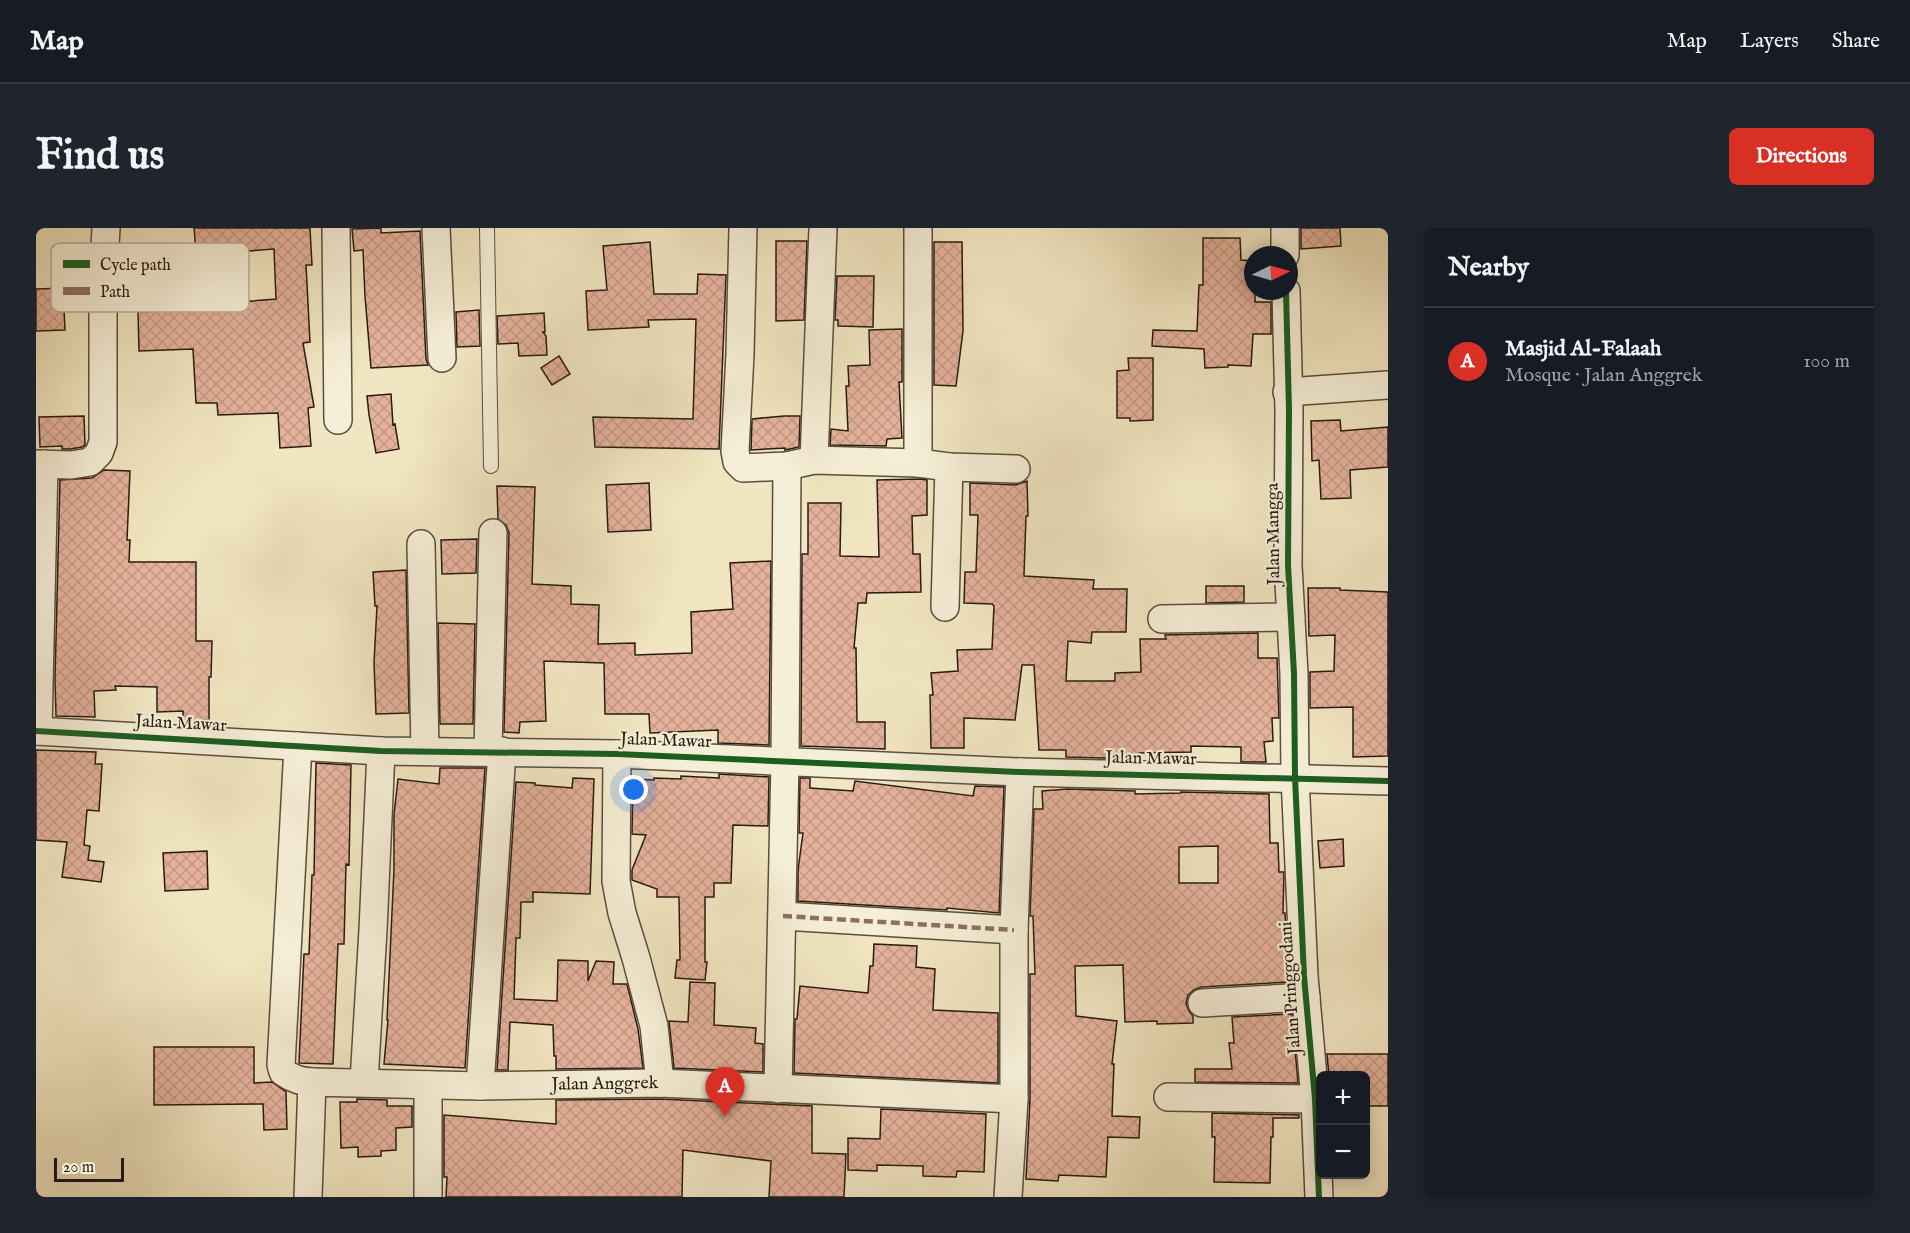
<!DOCTYPE html>
<html lang="en">
<head>
<meta charset="utf-8">
<style>
  :root { --surface:#171b24; --page:#20242c; --text:#f1f3f6; --muted:#9ea1a6; --line:#363941; --accent:#d93025 }
  body { margin:0; font-family:"IM FELL English",serif; background:var(--page); color:var(--text) }
  .controls { position:absolute; right:18px; bottom:18px; display:grid; overflow:hidden; border-radius:9px; box-shadow:0 3px 15px #0003 }
  .controls button { width:54px; height:54px; display:grid; place-items:center; padding:0; border:0; border-bottom:2px solid var(--line); background:var(--surface); color:var(--text); font:30px sans-serif }
  .compass { position:absolute; left:1208px; top:18px; width:54px; height:54px; border-radius:50%; background:var(--surface); box-shadow:0 3px 15px #0003; rotate:85deg }
  .scale { position:absolute; left:18px; bottom:15px; width:70px; box-sizing:border-box; padding-left:6px; border:3px solid #281b13; border-top:0; font-size:16px; line-height:21px; white-space:nowrap; color:#281b13; -webkit-text-stroke:4px #f6efd7; paint-order:stroke }
  .you { position:absolute; left:598px; top:562px; width:21px; height:21px; margin:-15px; border:4px solid #fff; border-radius:50%; background:#1a73e8; box-shadow:0 0 0 9px #1a73e833 }
  .badge { display:grid; place-items:center; width:39px; height:39px; border-radius:50%; background:var(--accent); color:#fff; font-size:20px; font-weight:700 }
  .pin { position:absolute; translate:-50% -50px; filter:drop-shadow(0 2px 3px #0008) }
  .pin::after { content:''; position:absolute; top:32px; width:21px; height:18px; background:inherit; clip-path:polygon(0 0,100% 0,50% 100%) }
  .list { margin:0; padding:0; list-style:none }
  h2 { display:flex; justify-content:space-between; align-items:center; height:78px; margin:0; padding:0 24px; font-size:26px }
  h2 small { font-size:20px; font-weight:400; color:var(--muted) }
  .list li { display:grid; grid-template-columns:39px 1fr auto; gap:18px; align-items:center; box-sizing:border-box; height:108px; padding:0 24px; border-top:2px solid var(--line) }
  .list b { display:block; font-size:22px; white-space:nowrap }
  .list p { margin:0; font-size:20px; white-space:nowrap; color:var(--muted) }
  .list em { font-size:20px; font-style:normal; color:var(--muted) }
  .map { position:relative; flex:none; width:1352px; height:969px; overflow:hidden; border-radius:9px }
  header { display:flex; align-items:center; gap:36px; box-sizing:border-box; height:84px; padding:0 30px; background:var(--surface); border-bottom:2px solid var(--line) }
  header strong { font-size:28px }
  nav { display:flex; gap:33px; margin-inline-start:auto; font-size:21px }
  .intro { display:flex; align-items:center; justify-content:space-between; box-sizing:border-box; height:144px; padding:0 36px }
  h1 { margin:0; font-size:42px }
  .button { padding:15px 27px; border-radius:9px; background:var(--accent); color:#fff; font-size:21px; font-weight:700 }
  main { display:flex; gap:36px; padding:0 36px }
  aside { flex:1; background:var(--surface); border-radius:9px; box-shadow:0 3px 15px #0003 }
  .map>svg:first-child { display:block }
  .building { fill:url(#building-cross-hatch); stroke:#281b13; stroke-width:1.5; fill-rule:evenodd }
  .lines { fill:none; stroke-linecap:round; stroke-linejoin:round }
  .lane-casing { stroke:#5a4e3e; stroke-width:16 }
  .street-casing { stroke:#5a4e3e; stroke-width:30 }
  .lane { stroke:#f6efd7; stroke-width:14 }
  .street { stroke:#f6efd7; stroke-width:27 }
  .quiet { stroke:#8d6e63; stroke-width:4.5; stroke-dasharray:9 4.5; stroke-linecap:butt }
  .cycleway-casing { stroke:#f6efd7; stroke-width:10 }
  .cycleway { stroke:#1b5e20; stroke-width:6 }
  .labels { text-anchor:middle; dominant-baseline:central; stroke-width:4.5; stroke-linejoin:round; paint-order:stroke }
  .street-label { font-size:18px; fill:#281b13; stroke:#f6efd7 }
  .key { fill:#f6efd7; stroke:#b8af9c; stroke-width:1.5 }
  .key-label { font-size:16px; fill:#281b13 }
</style>
</head>
<body>
<header>
<strong>Map</strong>
<nav><a>Map</a><a>Layers</a><a>Share</a></nav>
</header>
<div class="intro"><h1>Find us</h1><a class="button">Directions</a></div>
<main>
<div class="map">
<svg width="1352" height="969" viewBox="0 0 1352 969">
  <defs>
    <pattern id="building-cross-hatch" width="8" height="8" patternUnits="userSpaceOnUse" patternTransform="scale(1.5)"><rect width="8" height="8" fill="#e5b29b"/><path d="M0 0l8 8M0 8l8-8" fill="none" stroke="#c49885"/></pattern>
  </defs>
  <rect width="100%" height="100%" fill="#f1e6c1"/>
  <filter id="stains"><feTurbulence type="fractalNoise" baseFrequency=".00333" numOctaves="4"/><feColorMatrix values="0 0 0 0 .2 0 0 0 0 .09 0 0 0 0 .02 0 0 0 .5 -.17"/></filter>
  <radialGradient id="worn" r=".72"><stop offset=".6" stop-color="#630" stop-opacity="0"/><stop offset="1" stop-color="#630" stop-opacity=".3"/></radialGradient>
  <path class="building" d="M158,0H274L276,37H270L274,114L267,115L278,179L272,180L275,218L244,220L242,185L182,187L181,175H160L157,121L103,123L102,84L165,81ZM238,21L240,71L191,75L187,25Z
    M345,0V5L384,3L390,131L392,137L335,140L329,68L327,22L318,23L316,1Z
    M1265,0H1304L1305,18L1265,21Z
    M1167,10H1204L1205,32L1217,33V63H1219V74H1235V106H1217L1215,138L1192,137V139L1169,140L1168,121L1116,118L1117,102L1161,103L1163,57H1167Z
    M740,13H771L768,92L740,93Z
    M614,14L618,66H661L662,46L690,47L683,221L559,219L557,189L657,191L660,91L612,92L613,99L552,102L550,63L571,62L567,18Z
    M898,14H926L927,103L920,158L898,157Z
    M801,48H838L837,99L802,98V92H799Z
    M27,60L29,102L0,103V61Z
    M443,82L444,118L421,119L420,84Z
    M508,85L509,104H507L510,108L511,127L483,128L482,115L462,116L461,88Z
    M866,101V154H863L866,210L851,211L850,218L794,217L795,201L812,203L810,158H813L812,138L834,137L833,102Z
    M523,128L534,146L516,157L505,140Z
    M1092,130H1117V192L1094,193V190H1081V143L1093,142Z
    M355,166L357,197L359,196L363,221L340,225L333,187L331,168Z
    M48,188L49,217L46,219L34,221H26V218L4,219L3,189Z
    M748,188H764L763,219L749,222V220L715,222L716,191Z
    M1304,192L1305,203L1352,199V239L1314,242L1315,270L1285,271L1283,232L1276,233L1275,193Z
    M68,242L94,243L91,312H94L93,334H160V413H176L175,449H173V492H147V483L121,484V459L79,458L80,462L58,463L59,489L20,488L19,451L24,252L56,250Z
    M885,251L891,252V287L876,288L877,326H884L885,364L831,365L830,375H822L818,420H820L821,494H849V521L765,518L766,326H772V275H805L804,328L843,329L841,252Z
    M991,253L992,288H990L988,348L1058,352L1057,361H1091L1090,404H1056L1055,415L1032,413L1030,453H1079V445L1105,444L1104,411H1130L1129,407L1222,405V430H1241L1243,490H1236L1237,513L1228,514L1230,534H1205V519L1155,518V524L1103,525L1102,531L1030,529V522H1003L998,437H986L979,492L928,490V520H895L894,467H897L895,445L922,443L921,422L956,421L958,378L956,376L928,375L929,344H940L942,287H934V255L980,257Z
    M613,255L615,302L572,304L570,257Z
    M461,258L499,259L496,356L535,358V376L563,377L562,416L599,415V427L656,425L655,384L697,381L694,335L735,333L733,517L682,515V502L614,505L613,486H569L568,435L508,433L510,493L484,494L483,505L468,504L473,305L470,297L462,291Z
    M441,311L440,345L406,346L405,312Z
    M370,342L373,485L340,486L338,435L341,378H339L337,344Z
    M1170,358H1208V374L1170,375Z
    M1272,360H1304V362L1352,364V528L1317,529V479L1274,480V444L1298,443L1299,407L1273,408Z
    M402,395L439,396L437,496H404Z
    M0,522L60,524L59,536H66L63,583L51,582L48,617L54,618L52,632L68,634L65,654L26,649L31,614L0,612Z
    M280,535L315,537L313,637L310,636L308,716H302L297,836L263,835L268,726H273L276,647H278Z
    M404,540H449L429,840L348,836L352,792H351L358,641V587L362,551L403,556Z
    M683,546L733,549L732,598L697,597L695,655H678V669H669V734H671L669,752L639,750L641,732H644L643,669H621V661L596,652V642L610,607L596,606L597,551L618,552V550L645,551V548L683,550Z
    M537,550L558,551L554,666L497,664V674H485L484,710H480L478,771L521,773L522,732L552,733V753L560,733L578,734L577,756H591L602,801L607,840L520,841V828H518L517,797L474,794L472,842H461L480,554L499,555V557L536,560Z
    M764,550H774V560L817,563L819,553L937,568L939,558L968,559L963,685L911,680V682L762,673V642L767,605H763Z
    M1032,561L1099,563V566L1145,565V564L1233,566L1234,615H1242L1243,644H1248L1247,685H1249L1253,754L1165,759L1158,762L1152,767L1150,775L1153,783L1157,788V795L1121,796V793L1089,794L1087,737L1039,738L1040,788L1081,793L1076,836H1078L1076,888L1104,889L1103,910L1072,909L1070,949L1023,947L1022,953L990,951L994,871V746H999L997,688H994L998,581H1007L1006,563ZM1182,618V655H1143V619Z
    M1307,611L1308,638L1284,640L1282,613Z
    M171,623L172,661L129,663L127,625Z
    M838,716L881,718L880,739L899,741L897,782L962,785V855L758,845L759,791H761L764,758L832,765L834,738H837Z
    M654,754L679,755L678,797L720,800L719,815L727,816V844L638,840L633,793L652,794Z
    M1256,786L1262,855L1159,854V841H1196L1193,815H1198L1196,789Z
    M118,819H218V855L236,854L250,864L251,901L228,902L227,876L118,877Z
    M1291,826H1352V878H1329V848H1293Z
    M321,871L351,872V878H376V899L360,900V922L345,923V928L322,929V919L305,920L304,874H321Z
    M624,871L776,878V925L810,926L808,969H733L735,933L647,922L646,969H410L411,949H408V887L520,896V872Z
    M845,881L950,886L948,944L921,943L920,949L887,948V938L841,937V943L812,942V910L844,911Z
    M1176,885L1263,887V890H1237V909H1235L1234,955L1178,954L1179,909H1176Z"/>
  <g class="lines">
    <g class="lane-casing">
      <path id="lane" d="M451,0L455,238"/>
    </g>
    <g class="street-casing">
      <g id="street">
        <path d="M300,0L302,192"/>
        <path d="M400,0L406,130"/>
        <path d="M707,0L704,126L699,223L701,234L707,240L751,238L778,232L882,235L913,239L980,241"/>
        <path d="M1249,0V27"/>
        <path d="M1250,63L1253,182L1252,337L1258,446L1259,549L1268,748L1279,871L1283,969"/>
        <path d="M1251,164L1352,157"/>
        <path d="M778,232L787,0"/>
        <path d="M882,235V0"/>
        <path d="M0,236L35,237L54,234L63,225L67,214V51L70,0"/>
        <path d="M385,316L389,523"/>
        <path d="M909,379L913,239"/>
        <path d="M1126,391L1255,389"/>
        <path d="M0,503L345,523L581,526L984,544L1352,553"/>
        <path d="M2,503L8,236"/>
        <path d="M262,518L245,837L247,844C257,851 264,853 276,854"/>
        <path d="M452,523L457,305"/>
        <path d="M581,526L580,653L586,685L600,730L618,798L624,855"/>
        <path d="M747,688L978,702"/>
        <path d="M1166,775L1270,769"/>
        <path d="M328,854L337,702L345,523"/>
        <path d="M444,858L466,523"/>
        <path d="M742,861L749,533L751,238"/>
        <path d="M1132,869L1279,871"/>
        <path d="M392,968V857"/>
        <path id="s1" d="M272,969L276,854L444,858L624,855L978,871"/>
        <path d="M972,969L978,871V702L984,544"/>
      </g>
    </g>
    <use href="#lane" class="lane"/>
    <use href="#street" class="street"/>
    <path class="quiet" d="M747,688L978,702"/>
    <g class="cycleway-casing">
      <path id="cycleway" d="M1250,63L1253,182L1252,337L1258,446L1259,549L1268,748L1279,871L1283,969
        M0,503L345,523L581,526L984,544L1352,553"/>
    </g>
    <use href="#cycleway" class="cycleway"/>
  </g>
  <g class="labels">
    <g class="street-label">
      <text transform="translate(1238 306) rotate(-91)">Jalan Mangga</text>
      <text transform="translate(145 496) rotate(3)">Jalan Mawar</text>
      <text transform="translate(630 513) rotate(2)">Jalan Mawar</text>
      <text transform="translate(1115 531) rotate(1)">Jalan Mawar</text>
      <text transform="translate(1255 760) rotate(-94)">Jalan Pringgodani</text>
      <text stroke="none"><textPath href="#s1" startOffset="408">Jalan Anggrek</textPath></text>
    </g>
  </g>
  <rect x="15" y="15" width="198" height="69" rx="9" class="key"/>
  <rect x="27" y="32" width="27" height="8" fill="#1b5e20"/>
  <rect x="27" y="59" width="27" height="8" fill="#8d6e63"/>
  <g class="key-label">
    <text x="64" y="42">Cycle path</text>
    <text x="64" y="69">Path</text>
  </g>
  <rect width="100%" height="100%" filter="url(#stains)"/>
  <rect width="100%" height="100%" fill="url(#worn)"/>
</svg>
<div class="controls">
<button>+</button>
<button>−</button>
</div>
<svg class="compass" viewBox="-18 -18 36 36"><path d="M0-13l5 13h-10z" fill="#e53935"/><path d="M0 13l5-13h-10z" fill="#9ea1a6"/></svg>
<div class="scale">20 m</div>
<div class="you"></div>
<div class="pin badge" style="left:689px;top:889px">A</div>
</div>
<aside>
<h2>Nearby<small></small></h2>
<ul class="list">
<li><span class="badge">A</span><div><b>Masjid Al-Falaah</b><p>Mosque · Jalan Anggrek</p></div><em>100 m</em></li>
</ul>
</aside>
</main>
</body>
</html>
